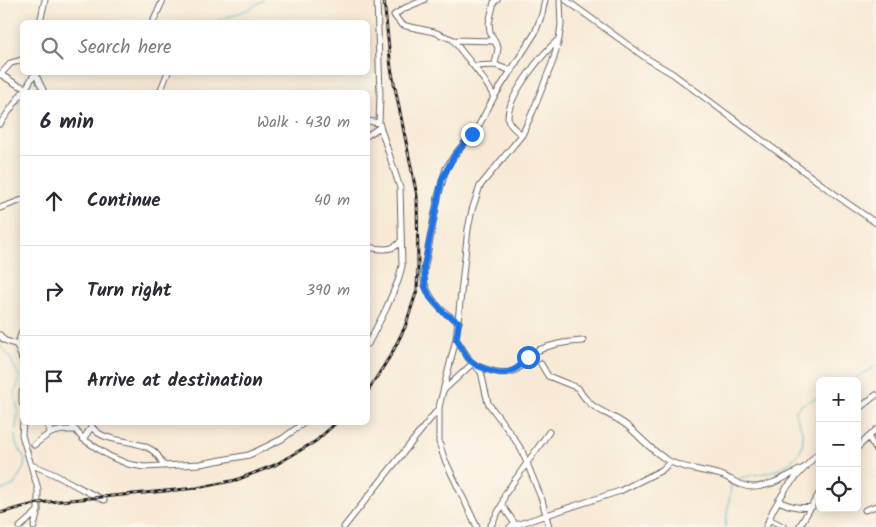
<!DOCTYPE html>
<html lang="en">
<head>
<meta charset="utf-8">
<style>
  :root { --surface:#fff; --page:#f7f7f7; --text:#2b2b33; --muted:#7c7c81; --line:#e1e1e2 }
  body { margin:0; font-family:Kalam,sans-serif; background:var(--page); color:var(--text) }
  .controls { position:absolute; right:15px; bottom:15px; display:grid; overflow:hidden; border-radius:8px; box-shadow:0 2px 12px #0003 }
  .controls button { width:45px; height:45px; display:grid; place-items:center; padding:0; border:0; border-bottom:1px solid var(--line); background:var(--surface); color:var(--text); font:25px sans-serif }
  .stop { position:absolute; width:15px; height:15px; margin:-11px; border:4px solid #1a73e8; border-radius:50%; background:#fff }
  .stop.end { background:#1a73e8; border-color:#fff; box-shadow:0 1px 5px #0008 }
  .list { margin:0; padding:0; list-style:none }
  h2 { display:flex; justify-content:space-between; align-items:center; height:65px; margin:0; padding:0 20px; font-size:21px }
  h2 small { font-size:16px; font-weight:400; color:var(--muted) }
  .list li { display:grid; grid-template-columns:32px 1fr auto; gap:15px; align-items:center; box-sizing:border-box; height:90px; padding:0 20px; border-top:1px solid var(--line) }
  .list b { display:block; font-size:19px; white-space:nowrap }
  .list em { font-size:16px; font-style:normal; color:var(--muted) }
  .icon { flex:none; width:28px; height:28px; fill:none; stroke:currentColor; stroke-width:2; stroke-linecap:round; stroke-linejoin:round }
  .map { position:relative; flex:none; width:876px; height:527px; overflow:hidden }
  .search { position:absolute; background:var(--surface); box-shadow:0 2px 12px #0003; left:20px; top:20px; width:350px; height:55px; display:flex; align-items:center; gap:12px; box-sizing:border-box; padding:0 18px; border-radius:8px; color:var(--muted); font-size:19px }
  .panel { position:absolute; background:var(--surface); box-shadow:0 2px 12px #0003; left:20px; top:90px; width:350px; height:335px; border-radius:8px }
  .map>svg:first-child { display:block }
  .lines { fill:none; stroke-linecap:round; stroke-linejoin:round }
  .stream { stroke:#4ab5c8; stroke-width:1 }
  .street-casing { stroke:#69645d; stroke-width:7 }
  .street { stroke:#fff; stroke-width:5 }
  .rail-casing { stroke:#1c1c1c; stroke-width:3 }
  .rail { stroke:#fbf7ec; stroke-width:1; stroke-dasharray:4; stroke-linecap:butt }
  .route { stroke:#1a73e8; stroke-width:6 }
</style>
</head>
<body>
<div class="map">
<svg width="876" height="527" viewBox="0 0 876 527">
  <rect width="100%" height="100%" fill="#fbf7ec"/>
  <filter id="ink" filterUnits="userSpaceOnUse"><feTurbulence type="fractalNoise" baseFrequency=".02" numOctaves="2"/><feDisplacementMap in="SourceGraphic" scale="10" xChannelSelector="R" yChannelSelector="G"/><feConvolveMatrix kernelMatrix="1 2 1 2 8 2 1 2 1" color-interpolation-filters="sRGB"/></filter>
  <filter id="wash" filterUnits="userSpaceOnUse"><feTurbulence type="fractalNoise" baseFrequency=".0096" numOctaves="4" result="noise"/><feDisplacementMap in="SourceGraphic" scale="20" xChannelSelector="R" yChannelSelector="G"/><feGaussianBlur stdDeviation="1.12" result="paint"/><feColorMatrix in="noise" values="0 0 0 0 0 0 0 0 0 0 0 0 0 0 0 0 0 1.4 0 .05"/><feComposite in="paint" operator="in"/></filter>
  <g filter="url(#wash)">
    <rect width="100%" height="100%" fill="#f8ead6"/>
    <g class="lines">
      <path class="stream" d="M214,22L247,10L264,0
        M0,346L8,354L20,378L14,393L18,410L15,436L16,444L25,459L24,467L14,485L0,491
        M851,381L876,366
        M735,480C745,476 755,475 766,473C784,469 805,456 803,435C802,427 797,420 795,413C799,402 811,402 820,396
        M725,527L732,482"/>
    </g>
  </g>
  <g filter="url(#ink)">
    <g class="lines">
      <g class="street-casing">
        <path id="street" d="M424,0L405,8L394,15L401,24L406,26L434,32L454,40L495,41
          M566,0L646,58L673,74L840,198L876,223
          M40,22L45,0
          M153,22L163,0
          M454,41C468,61 483,74 494,97
          M495,65L498,48L490,32L489,23L494,2L497,0
          M474,66L495,65L512,71
          M35,73L44,92
          M0,74L16,84L26,88
          M0,75L11,63L22,60
          M25,90L35,73
          M160,92L168,72
          M368,121L379,123
          M0,124L22,93
          M368,135L380,127
          M522,135C516,130 508,125 508,117C508,95 543,53 559,39
          M0,208L22,200
          M368,247C378,249 393,252 400,242
          M459,322C440,311 427,298 423,276L438,197L446,168L454,156L479,125L494,97L535,33L542,14L545,0
          M22,332L17,345L22,359
          M0,335L4,340L17,345
          M456,339L469,359L481,372L488,403L514,438L522,451L542,500L549,527
          M368,344L386,309L398,281L402,266L400,188L379,123L380,95L377,0
          M541,364L548,376L578,388C592,414 613,412 631,429C644,441 654,453 669,461C683,469 705,470 721,475C732,479 740,487 753,487C771,487 790,474 806,467
          M477,366C491,371 509,378 521,366C525,360 528,355 534,352C551,344 565,342 583,341
          M444,390L473,363
          M22,392V403
          M857,410L876,395
          M23,422L22,435L38,489V510L34,527
          M47,422L50,432
          M69,422L83,439L109,456L128,464L144,467L200,464L249,455L282,439L305,422
          M89,422C99,445 133,437 152,450C158,454 161,460 164,466
          M869,438L876,449
          M83,439L91,428
          M34,445C49,433 54,429 74,430
          M857,448L876,430
          M31,465C57,473 79,489 104,500
          M778,501C790,506 799,509 812,507
          M502,505L515,524
          M865,510L876,506
          M769,519L784,527
          M20,527L38,511
          M344,527L439,408
          M477,527L444,458L439,442V407L456,339L468,229L472,210L480,186L522,135L533,111L553,61L559,39L561,25L560,0
          M490,527L502,505L505,494L549,432
          M510,527L620,491L662,470L670,462
          M766,527L773,510L787,487L820,451
          M799,527L820,492"/>
      </g>
      <use href="#street" class="street"/>
      <g class="rail-casing">
        <path id="rail" d="M368,391L392,353L405,327L417,290L418,267L417,196L391,68L384,0
          M0,513L38,503L197,488L236,480L275,465L316,441L337,422"/>
      </g>
      <use href="#rail" class="rail"/>
    </g>
  </g>
  <g class="lines" filter="url(#ink)">
    <path class="route" d="M472,134L454,156L442,179L424,267L425,286L430,297L444,313L459,322L456,339C461,346 464,353 469,359C473,364 477,366 483,368C503,376 514,375 528,357"/>
  </g>
</svg>
<div class="controls">
<button>+</button>
<button>−</button>
<button><svg class="icon" aria-label="locate" viewBox="0 0 24 24"><circle cx="12" cy="12" r="6"/><path d="M12 2v4M12 18v4M2 12h4M18 12h4"/></svg></button>
</div>
<div class="stop" style="left:528px;top:357px"></div>
<div class="stop end" style="left:472px;top:134px"></div>
<div class="search"><svg class="icon" aria-label="search" viewBox="0 0 24 24"><circle cx="10" cy="10" r="6"/><path d="M15 15l6 6"/></svg>Search here</div>
<section class="panel">
<h2>6 min<small>Walk · 430 m</small></h2>
<ul class="list">
<li><svg class="icon" aria-label="ahead" viewBox="0 0 24 24"><path d="M12 20V5M6 11l6-6 6 6"/></svg><div><b>Continue</b></div><em>40 m</em></li>
<li><svg class="icon" aria-label="right" viewBox="0 0 24 24"><path d="M7 20v-9h11M14 6l5 5-5 5"/></svg><div><b>Turn right</b></div><em>390 m</em></li>
<li><svg class="icon" aria-label="arrive" viewBox="0 0 24 24"><path d="M6 21V4h12l-3 4 3 4H6"/></svg><div><b>Arrive at destination</b></div></li>
</ul>
</section>
</div>
</body>
</html>
